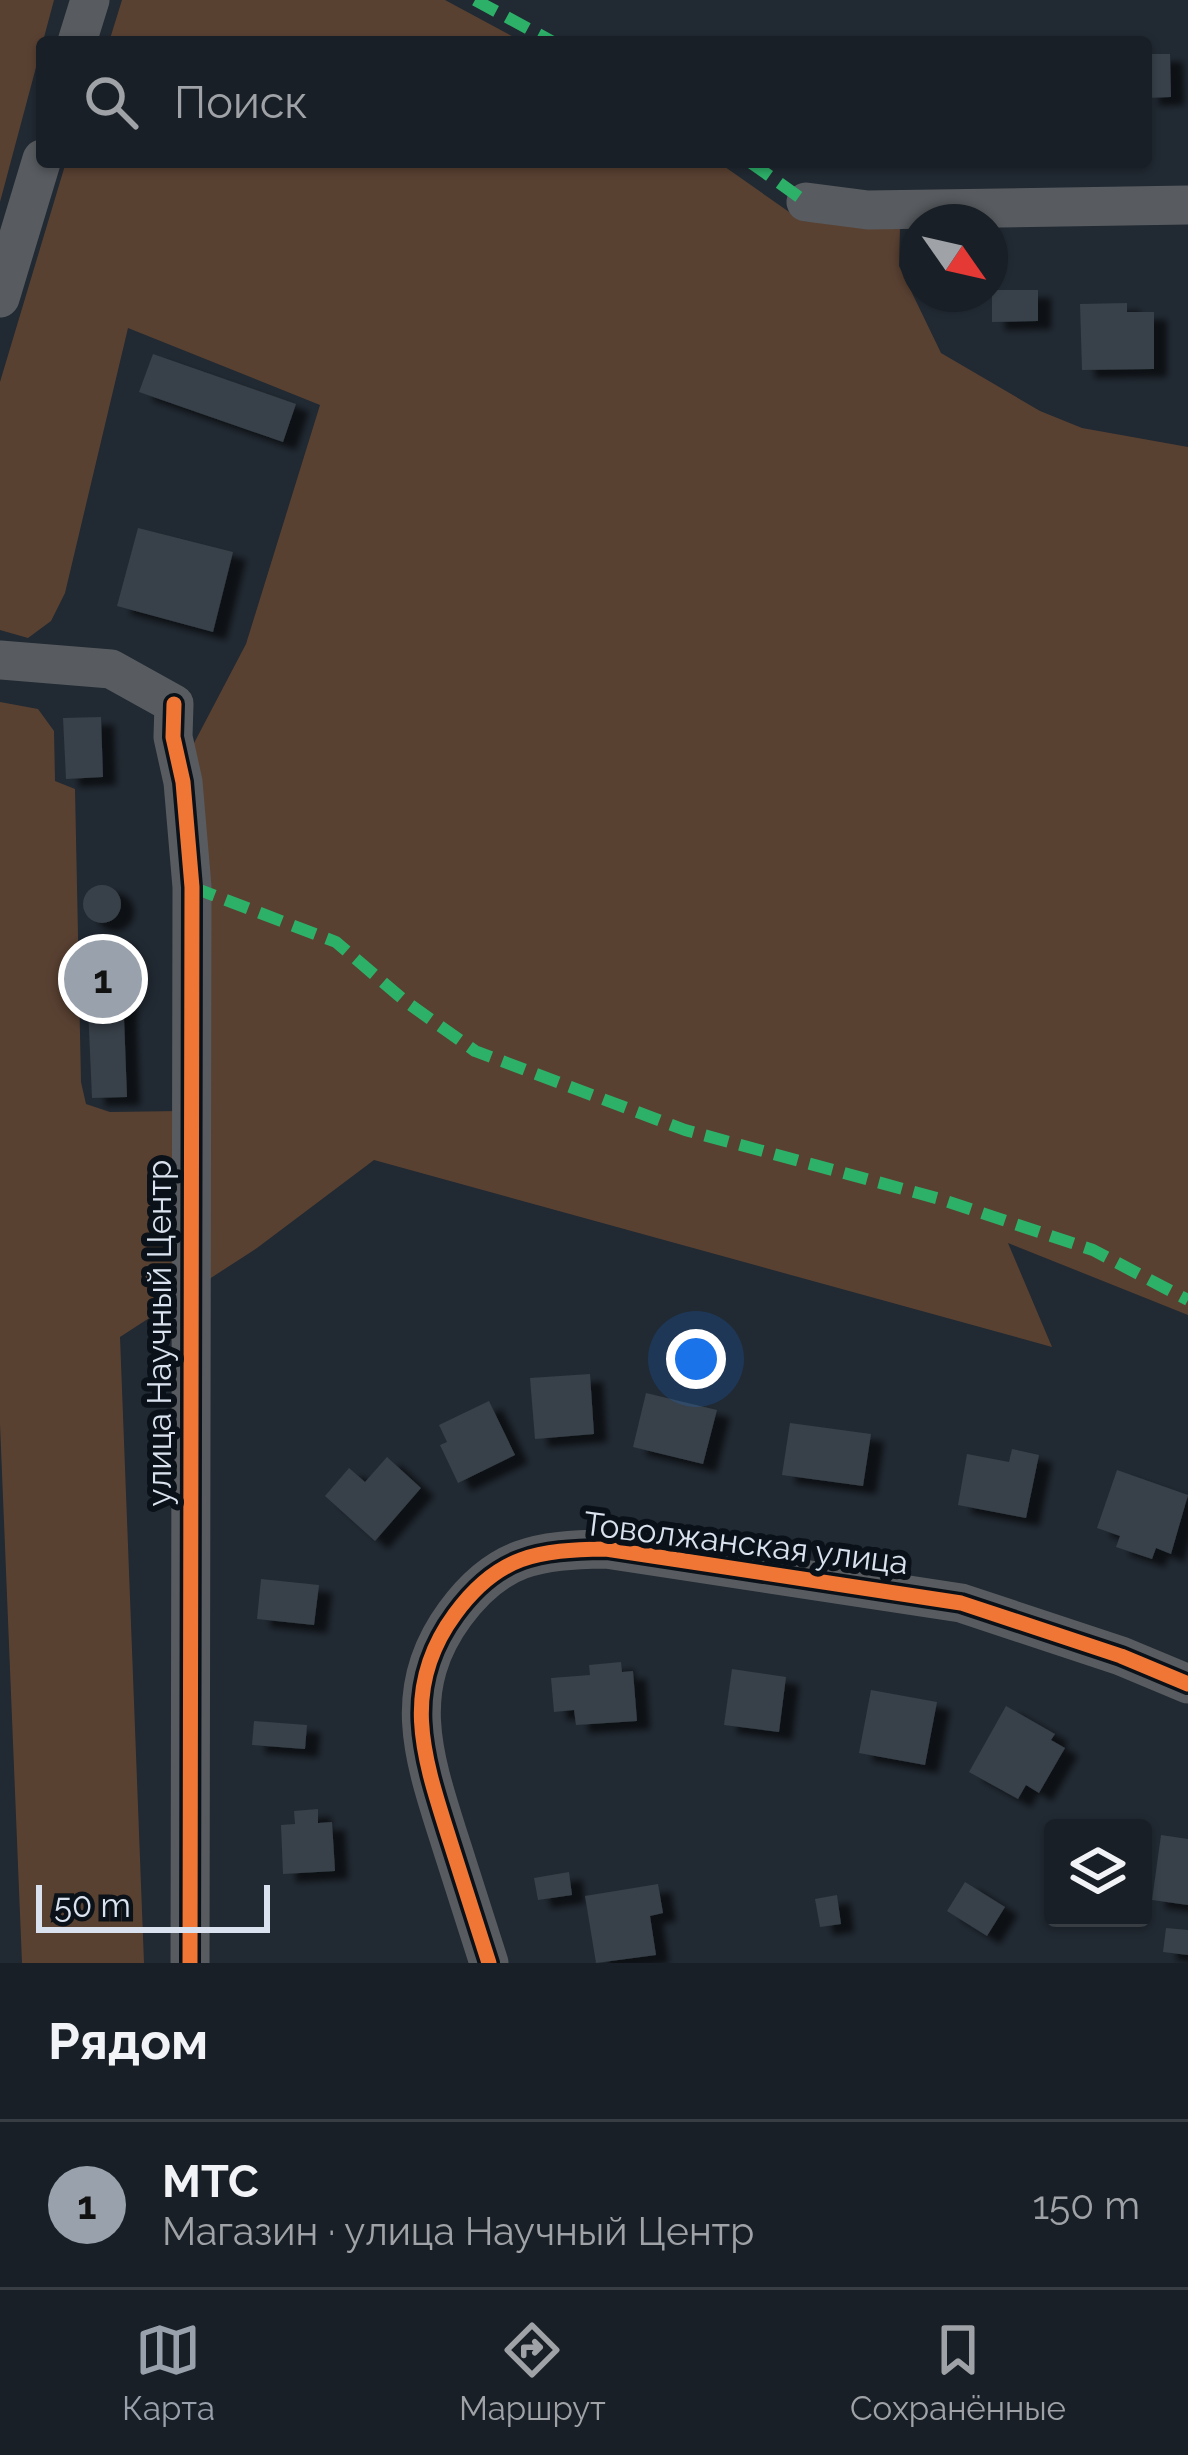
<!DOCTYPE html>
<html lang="ru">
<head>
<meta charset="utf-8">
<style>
  :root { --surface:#191f26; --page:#262c32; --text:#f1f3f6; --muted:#9fa2a7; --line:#373d43; --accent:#99a1ac }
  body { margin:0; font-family:Raleway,sans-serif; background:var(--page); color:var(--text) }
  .controls { position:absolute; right:36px; bottom:36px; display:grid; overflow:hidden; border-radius:12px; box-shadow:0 3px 9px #0004 }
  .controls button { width:108px; height:108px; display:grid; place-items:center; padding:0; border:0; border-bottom:3px solid var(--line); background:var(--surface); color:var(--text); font:60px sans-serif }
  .compass { position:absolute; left:900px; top:204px; width:108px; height:108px; border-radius:50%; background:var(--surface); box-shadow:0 3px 9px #0004; rotate:124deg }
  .scale { position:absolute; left:36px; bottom:30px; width:234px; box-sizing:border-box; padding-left:12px; border:6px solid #d9e2ee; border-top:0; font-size:33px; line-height:42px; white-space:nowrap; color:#d9e2ee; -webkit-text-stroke:9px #0a1118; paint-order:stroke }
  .you { position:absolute; left:696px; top:1359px; width:42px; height:42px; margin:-30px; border:9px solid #fff; border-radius:50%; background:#1a73e8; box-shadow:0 0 0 18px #1a73e833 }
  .badge { display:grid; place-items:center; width:78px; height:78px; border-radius:50%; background:var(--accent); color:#111; font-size:39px; font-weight:700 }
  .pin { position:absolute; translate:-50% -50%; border:6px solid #fff; box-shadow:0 3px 12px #0006 }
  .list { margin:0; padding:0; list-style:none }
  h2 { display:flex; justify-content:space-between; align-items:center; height:156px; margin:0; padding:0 48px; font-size:51px }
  h2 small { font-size:39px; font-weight:400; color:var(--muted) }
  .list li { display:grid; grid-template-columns:78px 1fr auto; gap:36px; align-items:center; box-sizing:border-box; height:168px; padding:0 48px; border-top:3px solid var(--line) }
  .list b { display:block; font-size:45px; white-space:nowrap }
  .list p { margin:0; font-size:39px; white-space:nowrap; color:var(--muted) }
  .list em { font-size:39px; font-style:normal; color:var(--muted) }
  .icon { flex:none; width:66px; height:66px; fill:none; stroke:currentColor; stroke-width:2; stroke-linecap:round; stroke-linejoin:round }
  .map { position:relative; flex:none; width:1188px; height:1963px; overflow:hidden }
  .search { position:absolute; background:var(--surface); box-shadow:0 3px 9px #0004; left:36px; right:36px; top:36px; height:132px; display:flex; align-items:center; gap:30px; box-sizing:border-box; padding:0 42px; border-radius:12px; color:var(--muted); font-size:45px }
  .sheet { height:324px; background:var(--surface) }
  nav { display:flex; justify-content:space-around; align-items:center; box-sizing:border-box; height:168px; border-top:3px solid var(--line); background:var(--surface); font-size:33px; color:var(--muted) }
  nav a { display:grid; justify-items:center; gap:6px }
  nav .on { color:var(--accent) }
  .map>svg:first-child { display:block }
  .green { fill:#594132 }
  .building { fill:#384048; filter:url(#shadow) }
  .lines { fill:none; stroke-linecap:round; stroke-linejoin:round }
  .minor { stroke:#585c60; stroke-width:39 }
  .quiet { stroke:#2db169; stroke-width:12; stroke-dasharray:24 12; stroke-linecap:butt }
  .cycleway-casing { stroke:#0a1118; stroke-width:22 }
  .cycleway { stroke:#f07635; stroke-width:15 }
  .labels { text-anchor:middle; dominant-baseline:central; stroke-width:12; stroke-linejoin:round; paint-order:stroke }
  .street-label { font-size:33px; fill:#d9e2ee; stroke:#0a1118 }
</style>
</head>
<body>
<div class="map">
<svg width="1188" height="1963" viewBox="0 0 1188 1963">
  <defs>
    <filter id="shadow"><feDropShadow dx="13" dy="8" stdDeviation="3" flood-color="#0009"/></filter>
  </defs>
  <rect width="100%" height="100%" fill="#212932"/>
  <path class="green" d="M0,0H54L0,202Z
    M122,0H445L523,42H109Z
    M66,162H718L802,221L900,227L899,266L941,353L1040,411L1082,428L1188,447V1315L1008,1243L1052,1347L374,1160L257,1248L120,1337L144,1963H22L0,1424V702L38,709L54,731L55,781L75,789L81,1082L86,1104L110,1112L182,1111L192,747L246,644L320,405L128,328L65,593L51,621L28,638L0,630V382Z"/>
  <path class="building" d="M1146,54H1170L1171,97L1146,98Z
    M992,290H1038V321L992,322Z
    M1127,303V312H1154V369L1082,370L1080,304Z
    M153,354L296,404L283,442L139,392Z
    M138,528L233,552L213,632L117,606Z
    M101,717L103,777L66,779L63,718Z
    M83 904a19 19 0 1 1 38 0a19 19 0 1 1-38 0Z
    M121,938L127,1097L92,1098L85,939Z
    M590,1374L594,1434L535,1439L530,1378Z
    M646,1393L717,1410L703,1464L633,1447Z
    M489,1401L515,1455L458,1483L440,1445L447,1442L439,1425Z
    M790,1423L871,1434L863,1486L782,1475Z
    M1012,1449L1039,1455L1026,1518L958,1505L967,1454L1009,1462Z
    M387,1457L421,1488L375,1541L325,1496L349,1468L365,1482Z
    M1117,1470L1188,1495L1171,1554L1156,1548L1152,1559L1116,1547L1120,1536L1097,1528Z
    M261,1579L319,1585L314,1625L257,1619Z
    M621,1662L622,1672L633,1671L637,1721L576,1725L574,1710L554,1712L551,1678L590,1675L589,1665Z
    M732,1669L786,1677L779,1732L724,1725Z
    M871,1690L937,1702L925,1765L859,1753Z
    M1006,1706L1055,1734L1051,1740L1065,1748L1039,1793L1026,1785L1018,1799L969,1772Z
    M254,1721L307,1725L305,1749L252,1745Z
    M318,1809V1823L332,1822L335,1871L283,1874L281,1825L295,1824L294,1811Z
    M1161,1835L1188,1839V1905L1152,1900Z
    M569,1872L572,1895L538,1900L534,1878Z
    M965,1882L1005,1907L987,1936L947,1911Z
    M658,1884L663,1913L650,1916L656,1955L596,1963L585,1896Z
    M837,1895L841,1924L820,1927L815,1899Z
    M1166,1928L1188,1930V1955L1163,1952Z"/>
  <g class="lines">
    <path class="minor" d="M77,42L90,0
      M806,202L868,210L1188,205
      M0,298L42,159
      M0,660L111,669L174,704L173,737L183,782L192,887L190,1963
      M489,1963C476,1922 463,1881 450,1841C424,1759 399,1690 455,1614C498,1555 538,1550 606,1549L961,1603L1121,1656L1188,1684"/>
    <path class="quiet" d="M475,0L553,42
      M750,162L806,202
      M192,887L336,942L405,1001L475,1051L685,1130L940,1199L1093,1250L1188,1300"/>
    <g class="cycleway-casing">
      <path id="cycleway" d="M174,704L173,737L183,782L192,887L190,1963
        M489,1963C476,1922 463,1881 450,1841C424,1759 399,1690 455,1614C498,1555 538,1550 606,1549L961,1603L1121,1656L1188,1684"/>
    </g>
    <use href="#cycleway" class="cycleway"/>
  </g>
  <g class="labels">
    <g class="street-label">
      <text transform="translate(159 1333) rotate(-90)">улица Научный Центр</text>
      <text transform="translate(746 1543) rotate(7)">Товолжанская улица</text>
    </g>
  </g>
</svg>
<div class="controls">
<button><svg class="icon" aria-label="layers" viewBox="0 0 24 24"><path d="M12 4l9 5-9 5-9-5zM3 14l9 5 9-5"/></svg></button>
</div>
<svg class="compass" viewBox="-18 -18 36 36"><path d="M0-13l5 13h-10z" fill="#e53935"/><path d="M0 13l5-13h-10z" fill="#9fa2a7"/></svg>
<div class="scale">50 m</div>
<div class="you"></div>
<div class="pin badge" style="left:103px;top:979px">1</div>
<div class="search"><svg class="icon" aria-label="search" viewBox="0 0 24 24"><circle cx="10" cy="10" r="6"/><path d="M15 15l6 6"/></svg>Поиск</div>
</div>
<section class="sheet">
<h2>Рядом<small></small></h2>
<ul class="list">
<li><span class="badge">1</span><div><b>МТС</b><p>Магазин · улица Научный Центр</p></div><em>150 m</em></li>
</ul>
</section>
<nav>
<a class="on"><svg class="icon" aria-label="map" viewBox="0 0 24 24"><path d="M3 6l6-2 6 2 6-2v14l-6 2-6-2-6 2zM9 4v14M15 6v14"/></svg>Карта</a>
<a><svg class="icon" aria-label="directions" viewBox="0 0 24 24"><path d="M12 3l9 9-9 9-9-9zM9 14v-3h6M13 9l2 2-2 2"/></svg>Маршрут</a>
<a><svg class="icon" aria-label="saved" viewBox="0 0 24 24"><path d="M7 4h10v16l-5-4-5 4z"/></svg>Сохранённые</a>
</nav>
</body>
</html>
